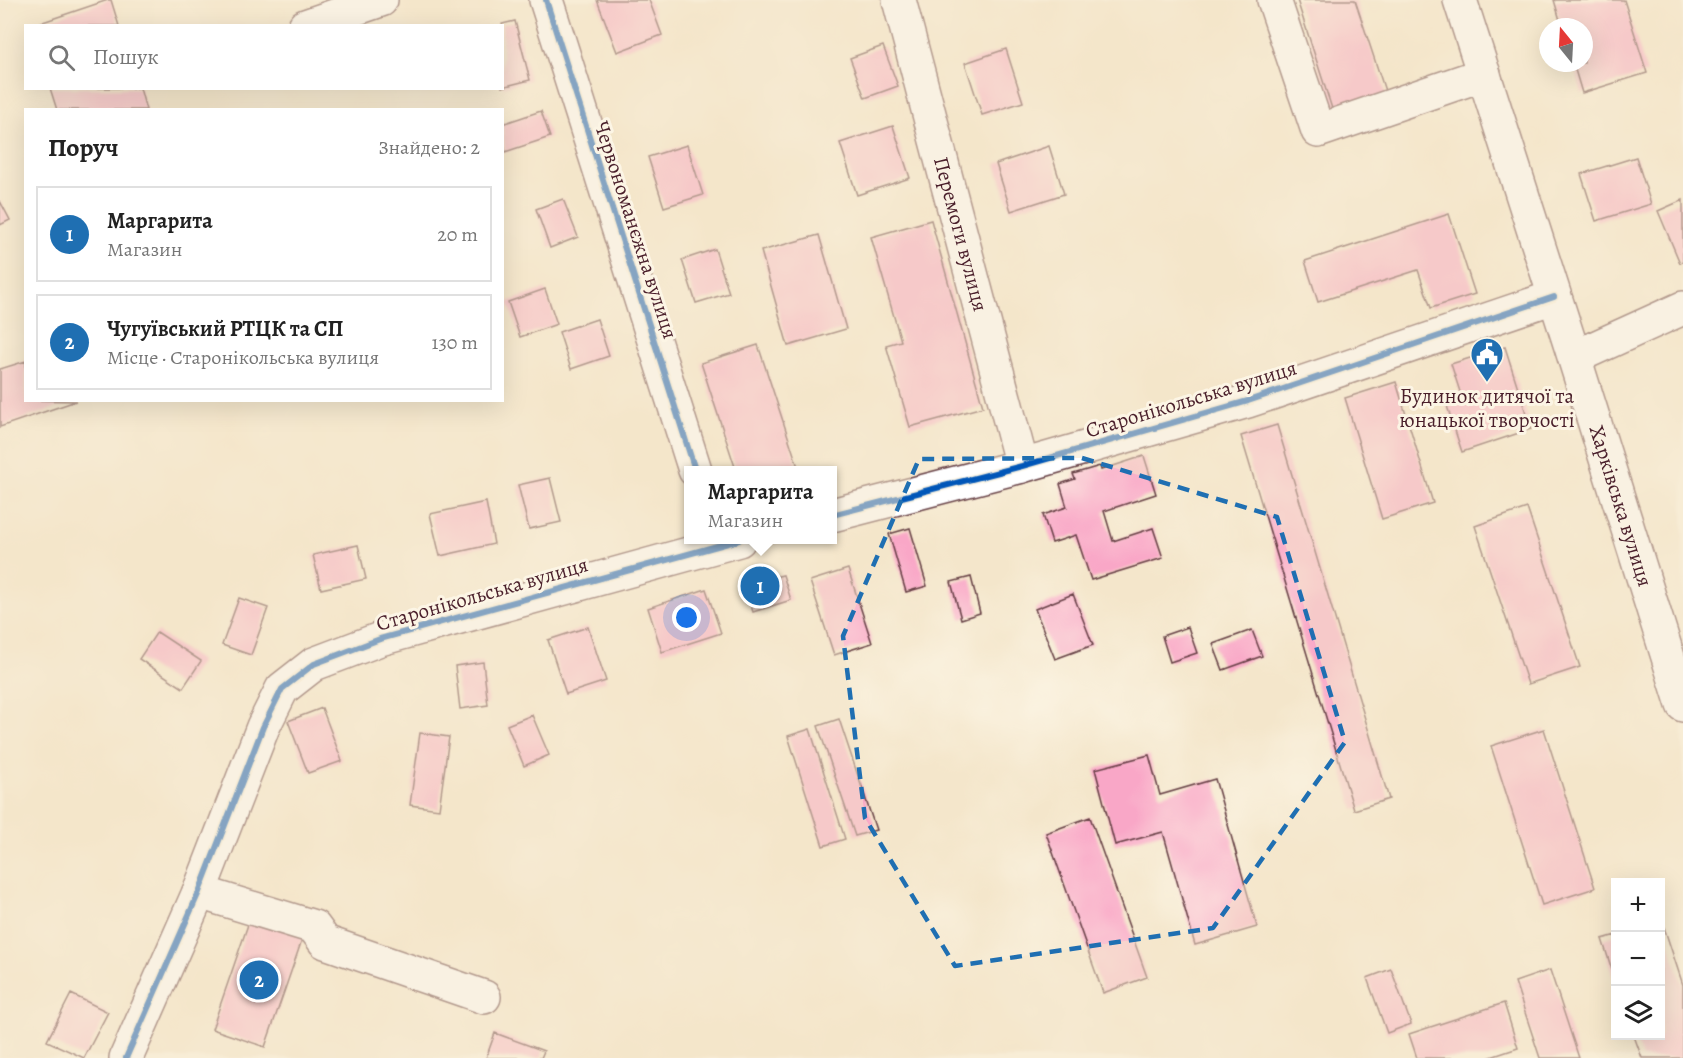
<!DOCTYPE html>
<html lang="uk">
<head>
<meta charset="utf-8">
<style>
  :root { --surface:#fff; --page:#f2f2f2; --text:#222; --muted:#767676; --line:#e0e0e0; --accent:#1f6fb2 }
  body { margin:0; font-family:Alegreya,serif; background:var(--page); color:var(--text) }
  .controls { position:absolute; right:18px; bottom:18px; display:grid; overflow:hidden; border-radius:0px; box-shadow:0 6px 24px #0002 }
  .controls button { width:54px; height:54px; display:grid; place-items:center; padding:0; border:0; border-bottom:2px solid var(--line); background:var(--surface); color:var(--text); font:30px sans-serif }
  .compass { position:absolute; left:1539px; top:18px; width:54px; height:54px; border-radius:50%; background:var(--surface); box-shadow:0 6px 24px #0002; rotate:342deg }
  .you { position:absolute; left:687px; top:618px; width:21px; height:21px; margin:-15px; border:4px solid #fff; border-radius:50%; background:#1a73e8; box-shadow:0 0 0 9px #1a73e833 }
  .badge { display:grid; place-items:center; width:39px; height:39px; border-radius:50%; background:var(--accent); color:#fff; font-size:20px; font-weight:700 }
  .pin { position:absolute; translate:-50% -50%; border:3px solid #fff; box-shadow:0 2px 6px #0006 }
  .popup { position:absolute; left:684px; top:466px; width:153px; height:78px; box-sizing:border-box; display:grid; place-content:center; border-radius:0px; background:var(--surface); filter:drop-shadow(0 2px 4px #0005); font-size:20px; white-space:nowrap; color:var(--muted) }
  .popup b { font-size:22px; color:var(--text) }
  .popup::after { content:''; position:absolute; left:50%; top:100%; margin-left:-12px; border:12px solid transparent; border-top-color:var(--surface) }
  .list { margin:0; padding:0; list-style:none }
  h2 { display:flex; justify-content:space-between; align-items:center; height:78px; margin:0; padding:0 24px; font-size:26px }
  h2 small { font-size:20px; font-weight:400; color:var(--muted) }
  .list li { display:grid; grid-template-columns:39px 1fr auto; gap:18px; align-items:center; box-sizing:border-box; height:96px; margin:0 12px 12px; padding:0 12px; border:2px solid var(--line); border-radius:0px }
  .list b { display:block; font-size:22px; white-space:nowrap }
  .list p { margin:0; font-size:20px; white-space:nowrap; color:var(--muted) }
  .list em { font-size:20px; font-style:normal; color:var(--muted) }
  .icon { flex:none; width:33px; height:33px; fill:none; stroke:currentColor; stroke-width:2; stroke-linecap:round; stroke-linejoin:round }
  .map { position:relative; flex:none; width:1683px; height:1058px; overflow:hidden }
  .search { position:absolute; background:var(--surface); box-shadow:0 6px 24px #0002; left:24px; top:24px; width:480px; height:66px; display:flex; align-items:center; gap:15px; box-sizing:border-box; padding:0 21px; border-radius:0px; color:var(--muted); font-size:22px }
  .panel { position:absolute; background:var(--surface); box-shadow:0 6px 24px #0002; left:24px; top:108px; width:480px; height:294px; border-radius:0px }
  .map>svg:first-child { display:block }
  .building { fill:#f9a7c7 }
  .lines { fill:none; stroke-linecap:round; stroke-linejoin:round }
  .minor-casing { stroke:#643d43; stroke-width:36 }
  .major-casing { stroke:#643d43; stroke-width:36 }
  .minor { stroke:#fff; stroke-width:33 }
  .major { stroke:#fff; stroke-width:33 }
  .cycleway-casing { stroke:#fcf5e5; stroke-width:10 }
  .cycleway { stroke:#0057b8; stroke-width:6 }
  .marked { fill:none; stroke:#1f6fb2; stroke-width:4.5; stroke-dasharray:12 8; stroke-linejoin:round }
  .labels { text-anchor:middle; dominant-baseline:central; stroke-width:6; stroke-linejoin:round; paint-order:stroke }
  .street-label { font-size:21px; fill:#4a1f2b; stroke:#fcf5e5 }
  .poi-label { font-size:21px; fill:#4a1f2b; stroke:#fcf5e5 }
</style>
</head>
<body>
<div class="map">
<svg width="1683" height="1058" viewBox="0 0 1683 1058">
  <rect width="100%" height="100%" fill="#fcf5e5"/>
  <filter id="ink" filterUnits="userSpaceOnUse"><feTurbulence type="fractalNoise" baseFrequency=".0167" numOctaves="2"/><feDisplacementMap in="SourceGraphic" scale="12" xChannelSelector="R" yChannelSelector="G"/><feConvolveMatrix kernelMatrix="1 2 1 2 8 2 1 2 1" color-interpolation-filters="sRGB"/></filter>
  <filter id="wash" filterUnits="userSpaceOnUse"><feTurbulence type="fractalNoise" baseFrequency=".008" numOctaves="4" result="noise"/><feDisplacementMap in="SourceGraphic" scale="24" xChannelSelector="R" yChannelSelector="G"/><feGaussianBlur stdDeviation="1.35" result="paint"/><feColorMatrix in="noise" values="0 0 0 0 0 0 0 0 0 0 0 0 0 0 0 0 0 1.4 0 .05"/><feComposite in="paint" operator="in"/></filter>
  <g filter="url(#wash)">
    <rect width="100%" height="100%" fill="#f4e6cb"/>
    <g id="blocks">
      <path class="building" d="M108,0H111L119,26H31Z
        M597,0H649L662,35L617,52Z
        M1297,0H1355L1387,97L1334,115Z
        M1554,0H1624L1647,73L1582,93L1573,63H1584V27H1562Z
        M515,21L530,80L502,87V24Z
        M883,46L898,86L865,98L850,58Z
        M1006,49L1023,102L982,115L965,63Z
        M50,88H140L146,110H57Z
        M541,111L550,137L505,152L502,124Z
        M893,126L910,178L857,195L840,143Z
        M687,145L703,195L664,207L648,157Z
        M1049,146L1064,194L1011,211L996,164Z
        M1636,157L1651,204L1596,221L1581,174Z
        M563,199L578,237L550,248L536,209Z
        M1683,200V262L1680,263L1658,211Z
        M0,201L10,220L0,225Z
        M1449,214L1475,294L1431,308L1418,270L1318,302L1305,261Z
        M931,220L983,407L910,427L886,345L901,341L871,237Z
        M819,235L846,329L788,346L761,251Z
        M715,249L729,293L696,303L682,260Z
        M545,289L557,324L520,337L508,302Z
        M597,319L609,356L571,369L559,332Z
        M758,345L799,470H736L701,363Z
        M1505,347L1531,429L1462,452L1447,406L1463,401L1451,364Z
        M26,361V400L76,401L0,427V369Z
        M1396,382L1433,503L1382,519L1345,398Z
        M1277,425L1389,799L1354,810L1241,436Z
        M1144,456L1156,494L1104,511L1113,541L1153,528L1163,558L1091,580L1076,535L1052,543L1043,515L1067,507L1060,484L1075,479L1073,474L1100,466L1101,470Z
        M550,478L561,522L529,529L518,485Z
        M486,502L494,544L440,556L430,514Z
        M1527,508L1580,667L1528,684L1475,526Z
        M910,528L927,586L906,592L889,534Z
        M358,545L366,579L321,589L313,555Z
        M848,569L872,643L834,655L810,581Z
        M766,571L774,577L783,575L791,600L753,612L742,578Z
        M971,577L980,613L961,619L951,582Z
        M706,589L721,633L662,652L648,608Z
        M1073,594L1093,645L1055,659L1035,609Z
        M239,598L268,608L251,655L222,645Z
        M588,627L606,681L566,694L548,640Z
        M1188,627L1197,653L1170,662L1162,636Z
        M1252,630L1262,656L1223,670L1213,644Z
        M157,632L201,661L183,688L139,659Z
        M483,662L488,705L460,709L455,666Z
        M322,708L342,761L308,773L288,721Z
        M532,715L549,755L524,766L507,725Z
        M839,719L876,830L855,836L818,726Z
        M810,729L845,839L823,846L788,736Z
        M1544,729L1595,888L1542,905L1491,746Z
        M420,733L449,737L439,809L410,805Z
        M1149,755L1160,795L1215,779L1257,927L1195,945L1163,832L1115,845L1095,769Z
        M1090,817L1147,977L1103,993L1046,833Z
        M252,913L305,931L265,1047L212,1029Z
        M1661,918L1683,985V1058H1642L1634,1036H1660Z
        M1616,935V978L1615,979L1602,939Z
        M1391,969L1411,1024L1387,1033L1367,978Z
        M1550,970L1579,1058H1540L1515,982Z
        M71,994L108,1012L84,1058L47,1041Z
        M1504,1003L1518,1048L1488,1058H1417L1409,1034Z
        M495,1033L544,1051L541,1058H486Z"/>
    </g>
  </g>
  <g filter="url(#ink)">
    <use href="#blocks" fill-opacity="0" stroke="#643d43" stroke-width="1.5"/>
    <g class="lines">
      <g class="minor-casing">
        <g id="minor">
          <path d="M546,0L695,470"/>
          <path id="s1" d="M899,0L1022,466"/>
          <path d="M1274,0L1318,131L1484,74"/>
          <path d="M305,26L381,0"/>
          <path d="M1575,357L1683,308"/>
          <path d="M832,515L1022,466L1248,401L1554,297"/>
          <path d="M199,892L314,927L325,942L484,997"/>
          <path d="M126,1058L199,892L263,727L282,689L314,664L380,639L739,540"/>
        </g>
      </g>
      <g class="major-casing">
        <g id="major">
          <path id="s2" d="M1460,0C1536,235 1610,469 1683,705"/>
        </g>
      </g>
      <use href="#minor" class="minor"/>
      <use href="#major" class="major"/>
      <g class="cycleway-casing">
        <path id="cycleway" d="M546,0L695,470
          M832,515L1022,466L1248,401L1554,297
          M126,1058L199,892L263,727L282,689L314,664L380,639L739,540"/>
      </g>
      <use href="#cycleway" class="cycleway"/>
    </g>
  </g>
  <path d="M0 0H1683V1058H0ZM1082,458L1277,517L1345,742L1213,928L955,966L865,818L843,636L919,459Z" fill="#f4e6cb" fill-opacity=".55" fill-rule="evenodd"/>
  <path class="marked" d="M1082,458L1277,517L1345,742L1213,928L955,966L865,818L843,636L919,459Z"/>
  <defs>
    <g id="civic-pin" transform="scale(1.725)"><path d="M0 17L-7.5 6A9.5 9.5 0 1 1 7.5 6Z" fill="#1f6fb2" stroke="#fcf5e5"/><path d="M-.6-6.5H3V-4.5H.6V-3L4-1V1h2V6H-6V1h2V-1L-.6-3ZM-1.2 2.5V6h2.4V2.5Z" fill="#fff"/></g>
  </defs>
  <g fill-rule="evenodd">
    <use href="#civic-pin" x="1487" y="354"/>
  </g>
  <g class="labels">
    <g class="street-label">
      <text transform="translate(636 230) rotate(72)">Червономанєжна вулиця</text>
      <text stroke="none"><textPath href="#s1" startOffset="242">Перемоги вулиця</textPath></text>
      <text transform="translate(1191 399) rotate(-17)">Старонікольська вулиця</text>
      <text stroke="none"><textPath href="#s2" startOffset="531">Харківська вулиця</textPath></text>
      <text transform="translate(482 594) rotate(-16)">Старонікольська вулиця</text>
    </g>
    <g class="poi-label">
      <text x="1487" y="396">Будинок дитячої та<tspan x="1487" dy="24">юнацької творчості</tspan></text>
    </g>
  </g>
</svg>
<div class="controls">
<button>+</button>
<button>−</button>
<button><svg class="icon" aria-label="layers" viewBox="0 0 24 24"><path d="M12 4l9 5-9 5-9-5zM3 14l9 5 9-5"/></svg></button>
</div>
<svg class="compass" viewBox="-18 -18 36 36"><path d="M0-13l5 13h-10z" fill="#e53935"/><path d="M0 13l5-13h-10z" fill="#767676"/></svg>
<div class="you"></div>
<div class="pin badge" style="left:760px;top:586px">1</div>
<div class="popup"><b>Маргарита</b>Магазин</div>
<div class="pin badge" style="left:259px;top:980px">2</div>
<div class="search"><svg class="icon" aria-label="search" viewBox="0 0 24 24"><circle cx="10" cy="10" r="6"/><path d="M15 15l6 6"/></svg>Пошук</div>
<section class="panel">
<h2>Поруч<small>Знайдено: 2</small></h2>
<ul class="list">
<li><span class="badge">1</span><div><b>Маргарита</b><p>Магазин</p></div><em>20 m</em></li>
<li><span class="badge">2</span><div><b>Чугуївський РТЦК та СП</b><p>Місце · Старонікольська вулиця</p></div><em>130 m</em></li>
</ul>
</section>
</div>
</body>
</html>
